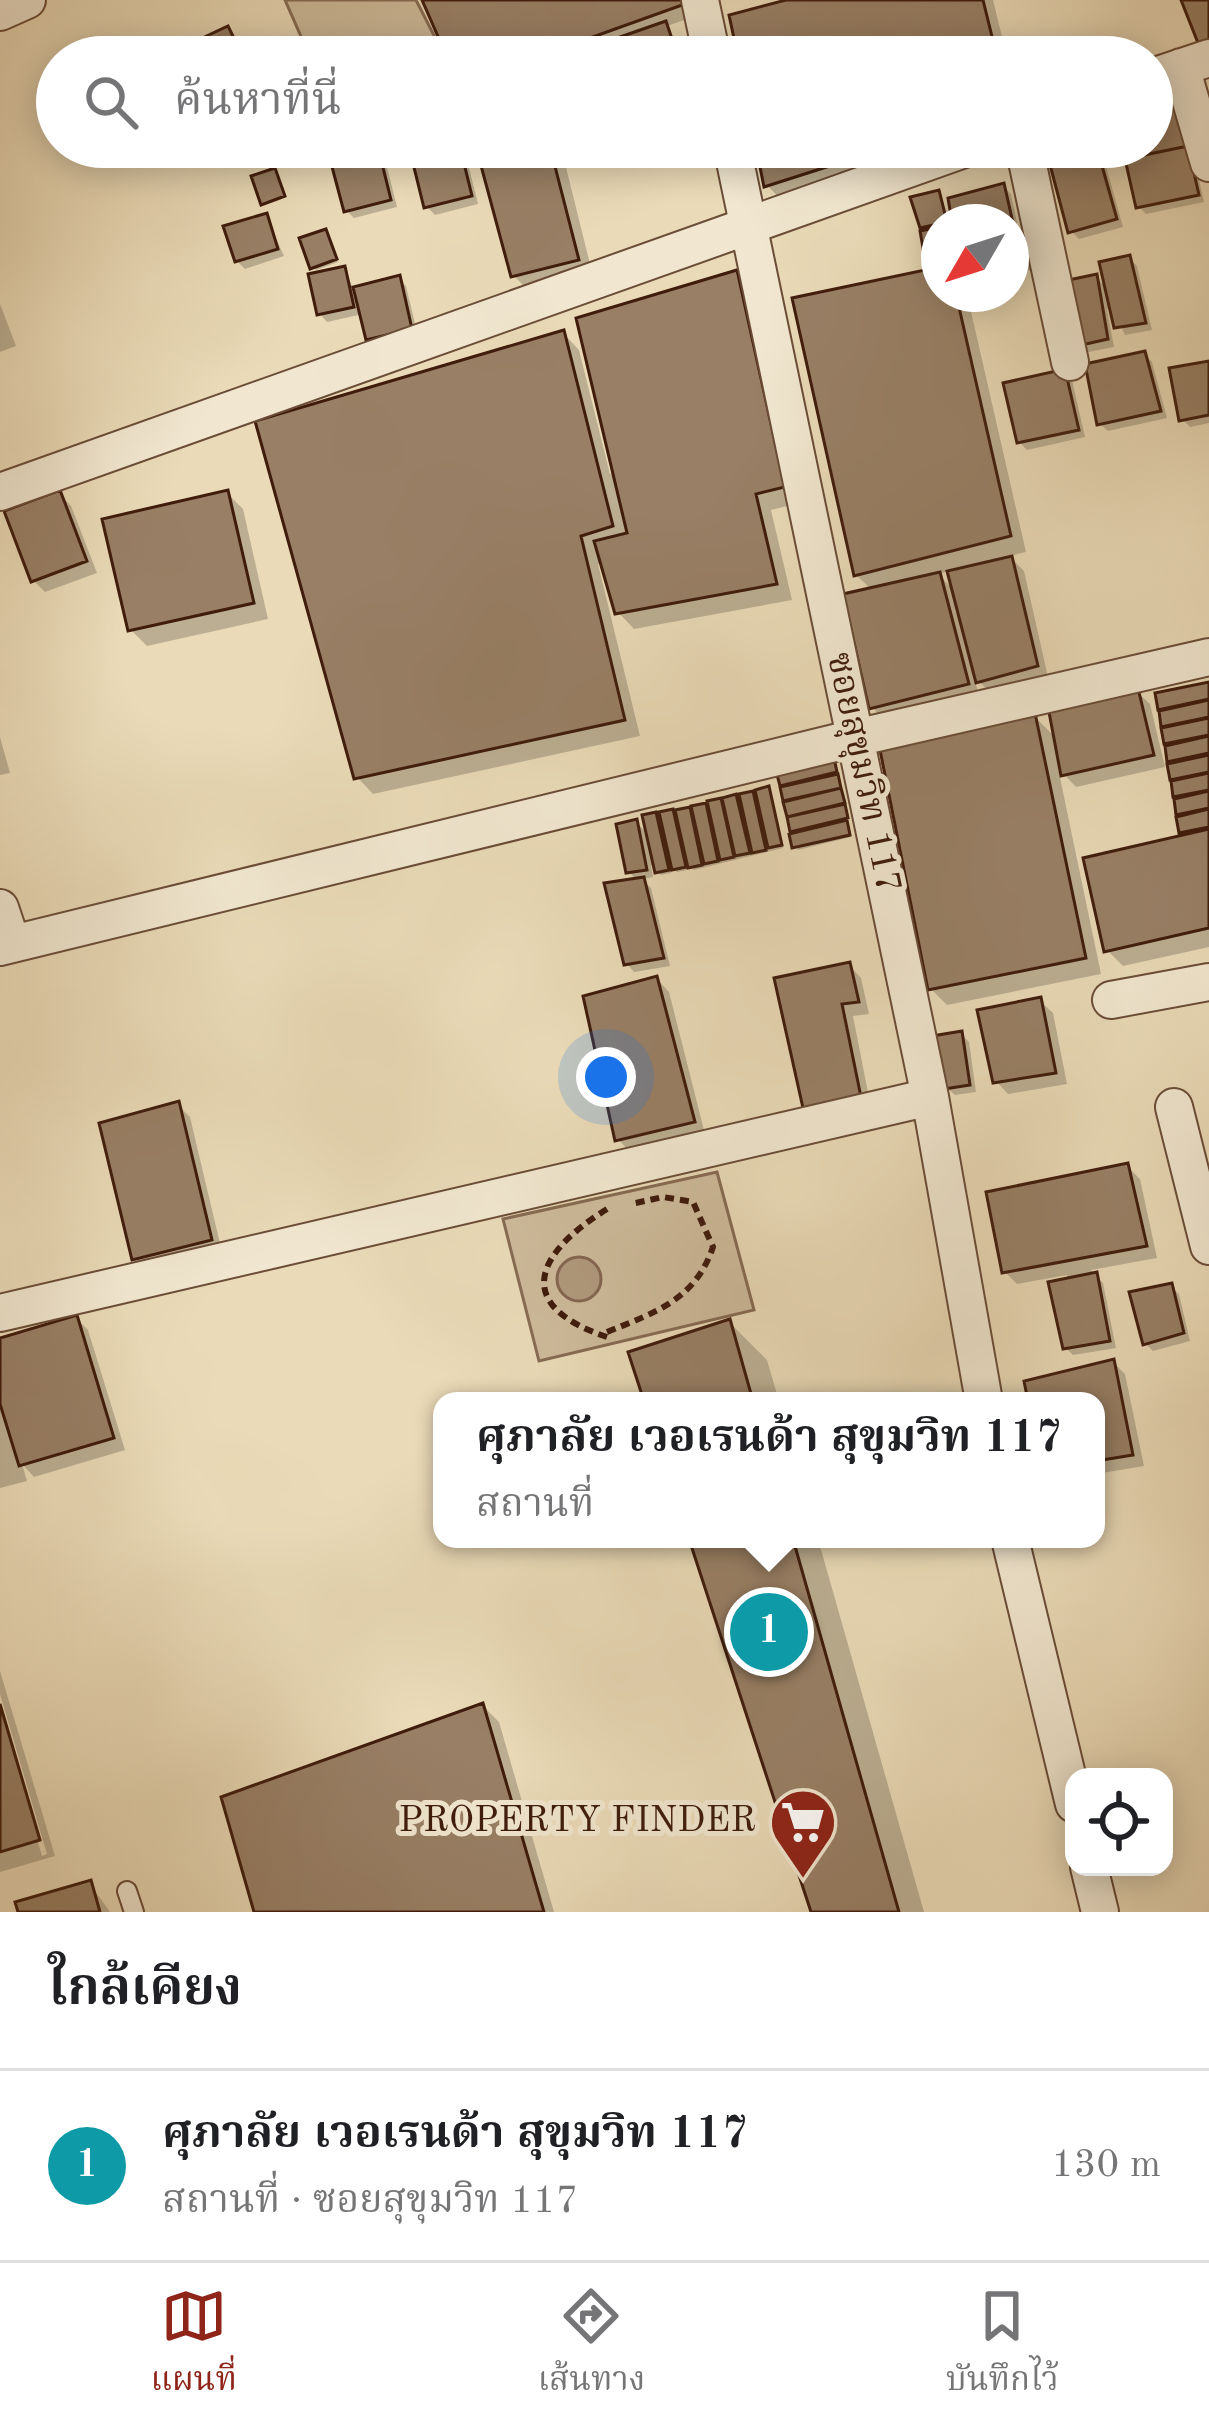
<!DOCTYPE html>
<html lang="th">
<head>
<meta charset="utf-8">
<style>
  :root { --surface:#fff; --page:#f6f6f6; --text:#202124; --muted:#757577; --line:#e0e0e0; --accent:#8f2418 }
  body { margin:0; font-family:"Old Standard TT","Noto Serif Thai",serif; background:var(--page); color:var(--text) }
  .controls { position:absolute; right:36px; bottom:36px; display:grid; overflow:hidden; border-radius:24px; box-shadow:0 6px 30px #0003 }
  .controls button { width:108px; height:108px; display:grid; place-items:center; padding:0; border:0; border-bottom:3px solid var(--line); background:var(--surface); color:var(--text); font:60px sans-serif }
  .compass { position:absolute; left:921px; top:204px; width:108px; height:108px; border-radius:50%; background:var(--surface); box-shadow:0 6px 30px #0003; rotate:231deg }
  .you { position:absolute; left:606px; top:1077px; width:42px; height:42px; margin:-30px; border:9px solid #fff; border-radius:50%; background:#1a73e8; box-shadow:0 0 0 18px #1a73e833 }
  .badge { display:grid; place-items:center; width:78px; height:78px; border-radius:50%; background:var(--accent); color:#fff; font-size:39px; font-weight:700 }
  .pin { position:absolute; translate:-50% -50%; border:6px solid #fff; box-shadow:0 3px 12px #0006 }
  .popup { position:absolute; left:433px; top:1392px; width:672px; height:156px; box-sizing:border-box; display:grid; place-content:center; border-radius:24px; background:var(--surface); filter:drop-shadow(0 3px 9px #0005); font-size:39px; white-space:nowrap; color:var(--muted) }
  .popup b { font-size:45px; color:var(--text) }
  .popup::after { content:''; position:absolute; left:50%; top:100%; margin-left:-24px; border:24px solid transparent; border-top-color:var(--surface) }
  .list { margin:0; padding:0; list-style:none }
  h2 { display:flex; justify-content:space-between; align-items:center; height:156px; margin:0; padding:0 48px; font-size:51px }
  h2 small { font-size:39px; font-weight:400; color:var(--muted) }
  .list li { display:grid; grid-template-columns:78px 1fr auto; gap:36px; align-items:center; box-sizing:border-box; height:192px; padding:0 48px; border-top:3px solid var(--line) }
  .list b { display:block; font-size:45px; white-space:nowrap }
  .list p { margin:0; font-size:39px; white-space:nowrap; color:var(--muted) }
  .list em { font-size:39px; font-style:normal; color:var(--muted) }
  .icon { flex:none; width:66px; height:66px; fill:none; stroke:currentColor; stroke-width:2; stroke-linecap:round; stroke-linejoin:round }
  .map { position:relative; flex:none; width:1209px; height:1912px; overflow:hidden }
  .search { position:absolute; background:var(--surface); box-shadow:0 6px 30px #0003; left:36px; right:36px; top:36px; height:132px; display:flex; align-items:center; gap:30px; box-sizing:border-box; padding:0 42px; border-radius:66px; color:var(--muted); font-size:45px }
  .sheet { height:348px; background:var(--surface) }
  nav { display:flex; justify-content:space-around; align-items:center; box-sizing:border-box; height:168px; border-top:3px solid var(--line); background:var(--surface); font-size:33px; color:var(--muted) }
  nav a { display:grid; justify-items:center; gap:6px }
  nav .on { color:var(--accent) }
  .map>svg:first-child { display:block }
  .green { fill:#cdba9a; stroke:#866b53; stroke-width:3 }
  .water { fill:#b0997d; stroke:#836750; stroke-width:3 }
  .shadow { fill:#0003; fill-rule:evenodd }
  .building { fill:#987f65; stroke:#3f1c0c; stroke-width:3 }
  .lines { fill:none; stroke-linecap:round; stroke-linejoin:round }
  .lane-casing { stroke:#6a4c37; stroke-width:22 }
  .street-casing { stroke:#6a4c37; stroke-width:40 }
  .path { stroke:#3f1c0c; stroke-width:6; stroke-dasharray:9 6; stroke-linecap:butt }
  .lane { stroke:#f1e7d0; stroke-width:18 }
  .street { stroke:#f1e7d0; stroke-width:36 }
  .labels { text-anchor:middle; dominant-baseline:central; stroke-width:10; stroke-linejoin:round; paint-order:stroke }
  .street-label { font-size:36px; fill:#3f1c0c; stroke:#f1e7d0 }
  .poi-label { font-size:36px; fill:#3f1c0c; stroke:#f1e7d0; text-anchor:end }
</style>
</head>
<body>
<div class="map">
<svg width="1209" height="1912" viewBox="0 0 1209 1912">
  <rect width="100%" height="100%" fill="#eadab7"/>
  <filter id="stains"><feTurbulence type="fractalNoise" baseFrequency=".00167" numOctaves="4"/><feColorMatrix values="0 0 0 0 .2 0 0 0 0 .09 0 0 0 0 .02 0 0 0 .5 -.17"/></filter>
  <radialGradient id="worn" r=".72"><stop offset=".6" stop-color="#630" stop-opacity="0"/><stop offset="1" stop-color="#630" stop-opacity=".3"/></radialGradient>
  <path class="green" d="M285,0H416L445,57H310Z
    M717,1172L754,1310L539,1361L503,1219Z"/>
  <path class="water" d="M557 1279a22 22 0 1 1 44 0a22 22 0 1 1-44 0Z"/>
  <path class="shadow" d="M426,0H692L696,16L667,26L684,57H611L608,48L582,57H450Z
    M797,0H993L1007,57H741Z
    M228,29L247,57H169Z
    M1152,111L1184,113L1204,202L1146,214L1138,206L1129,167L1118,160L1115,147H1152Z
    M202,147H231L210,156Z
    M338,147H382L397,207L354,218L346,210L331,150Z
    M412,147H464L478,204L435,215L427,207Z
    M479,147H561L593,276L530,292L514,276Z
    M759,147H955L783,202L767,185Z
    M1096,151L1104,159L1123,227L1079,239L1071,231Z
    M1003,186L1011,194L1018,228L1011,229V222H956Z
    M938,194L948,222H939V259L930,261L922,227Z
    M266,216L284,256L245,269L237,261Z
    M325,232L338,262L316,270L313,267Z
    M1020,234L1040,268L1011,275V236Z
    M1129,258L1137,266L1152,330L1125,335L1113,308L1107,309L1114,347L1088,352L1080,345L1096,277L1108,290Z
    M344,269L354,290L399,279L406,286L418,336L377,346L363,314L327,322L320,314Z
    M939,270V294H967L1026,552L1009,556L1024,571L1048,677L991,693L974,677L979,696L884,720L872,707V590L856,575ZM950,571L956,592L938,574Z
    M736,274L753,290L800,503L771,510L792,600L634,629L618,612L603,563L598,564L640,736L373,794L357,777L563,333L579,350L610,474L616,473Z
    M0,304L16,346L0,352Z
    M1144,354L1152,362L1167,418L1108,431L1100,424Z
    M1209,364V423L1190,427L1182,419Z
    M1064,372L1072,380L1085,437L1027,450L1019,442Z
    M59,493L71,506L97,573L45,592L33,580Z
    M227,493L243,509L268,619L147,646L131,630Z
    M1209,685V947L1123,966L1107,950L1187,837L1158,696Z
    M1137,692L1150,704L1165,767L1076,787L1058,768L1101,974L947,1005L931,989L1034,716L1057,739Z
    M0,737L10,773L0,775Z
    M833,761L851,837L798,850L780,773Z
    M768,790L783,848L694,870L685,860L687,870L677,872L670,864L671,873L661,875L651,865L653,877L642,879L651,888L670,966L634,972L627,964L638,881L629,872L636,822L650,836L645,817Z
    M849,965L861,978L869,1014L853,1016L871,1108L818,1119Z
    M657,979L669,992L705,1134L630,1152L618,1139Z
    M1040,1001L1053,1013L1067,1084L1008,1094L996,1081Z
    M961,1034L969,1042L976,1092L955,1095L947,1088Z
    M178,1105L190,1117L222,1252L147,1271L135,1259Z
    M1127,1166L1140,1179L1157,1258L1091,1270L1103,1283L1116,1348L1073,1355L1066,1348L1067,1275L1017,1284L1005,1272Z
    M1171,1287L1179,1294L1190,1341L1153,1351L1145,1343Z
    M76,1318L88,1330L125,1450L34,1477L22,1464L27,1481L0,1488V1341Z
    M729,1322L767,1360L779,1401H647Z
    M1113,1362L1125,1374L1144,1466L1096,1474V1401H1031Z
    M692,1539H818L924,1912H814Z
    M0,1671L55,1856L0,1872V1715L42,1856L47,1854L0,1694Z
    M483,1706L499,1722L554,1912H257Z
    M90,1884L110,1912H21Z"/>
  <path class="building" d="M422,0H684L685,4L537,57H447Z
    M786,0H983L997,57H738L729,15Z
    M1181,0H1209V46L1200,48Z
    M666,21L678,57H608L603,43Z
    M228,26L243,57H162Z
    M1177,102L1188,146L1144,155L1142,147H1152V108Z
    M1188,146L1199,195L1136,208L1125,159Z
    M378,147L391,200L344,212L327,148Z
    M409,147H460L472,196L424,208Z
    M476,147H550L579,260L511,277Z
    M756,147H889L764,187Z
    M1097,148L1117,219L1068,233L1049,161Z
    M275,168L285,196L261,205L251,176Z
    M1004,183L1015,232L1011,222H952L948,198Z
    M939,190L947,222L920,228L910,197Z
    M267,213L278,249L235,262L223,226Z
    M939,227V256L925,259L920,231Z
    M326,229L337,259L310,269L299,238Z
    M1027,236L1034,260L1011,266V239Z
    M1130,255L1146,323L1114,328L1099,262Z
    M345,266L354,307L317,315L308,274Z
    M939,267V294H956L1011,536L854,576L792,298Z
    M737,270L785,487L756,494L777,584L615,614L594,541L627,533L576,318Z
    M1097,274L1108,339L1077,346L1064,281Z
    M400,275L412,329L366,340L353,287Z
    M564,330L613,526L581,536L625,720L354,779L255,421Z
    M1145,351L1161,411L1097,425L1085,364Z
    M1209,361V415L1179,421L1169,368Z
    M1065,369L1079,430L1017,443L1003,383Z
    M60,490L87,561L31,582L4,511Z
    M228,490L254,603L128,631L102,519Z
    M1012,556L1038,666L976,683L947,571Z
    M940,572L969,684L869,709L843,594Z
    M1209,682V699L1158,710L1155,693Z
    M1138,688L1154,755L1061,776L1049,712Z
    M1209,700V717L1161,727L1159,711Z
    M1035,713L1086,958L928,990L880,750Z
    M1209,718V735L1164,744L1161,728Z
    M1209,736V753L1167,762L1165,746Z
    M1209,755V772L1170,780L1167,764Z
    M834,758L837,772L780,786L776,771Z
    M1209,773V790L1173,797L1171,781Z
    M838,774L841,788L783,801L780,787Z
    M769,786L782,845L768,848L755,790Z
    M841,788L845,803L787,817L783,802Z
    M753,791L766,850L752,853L739,794Z
    M1209,791V808L1176,815L1174,799Z
    M736,794L750,853L735,856L722,798Z
    M721,798L734,857L720,860L707,801Z
    M706,803L718,861L704,864L691,806Z
    M845,804L848,818L790,832L787,817Z
    M690,807L702,865L688,868L675,810Z
    M673,809L686,867L672,870L659,812Z
    M1209,809V827L1179,833L1176,817Z
    M656,812L669,870L655,873L642,815Z
    M637,819L647,870L626,873L616,824Z
    M847,820L850,835L792,848L789,834Z
    M1209,829V928L1104,952L1083,858Z
    M644,877L664,958L624,965L604,883Z
    M850,962L859,1002L842,1004L861,1097L803,1108L774,978Z
    M657,976L695,1122L615,1141L583,996Z
    M1041,997L1056,1073L993,1083L977,1010Z
    M962,1031L970,1085L944,1089L932,1036Z
    M179,1101L212,1240L132,1260L99,1123Z
    M1128,1163L1147,1246L1002,1273L986,1192Z
    M1097,1272L1110,1341L1063,1349L1048,1282Z
    M1172,1283L1184,1333L1143,1345L1129,1292Z
    M77,1315L114,1438L19,1466L0,1404V1338Z
    M730,1319L753,1401H644L628,1352Z
    M1114,1359L1133,1455L1096,1461V1401H1028L1024,1381Z
    M689,1539H793L899,1912H811Z
    M483,1703L544,1912H254L221,1797Z
    M0,1704L40,1840L0,1852Z
    M91,1880L100,1912H18L15,1902Z"/>
  <g class="lines">
    <g class="lane-casing">
      <path id="lane" d="M127,1891L134,1912"/>
    </g>
    <g class="street-casing">
      <path id="street" d="M700,0L712,57
        M0,12L27,0
        M1181,67L1209,163
        M1152,77L1209,58
        M732,147L930,1097L984,1401
        M1024,147L1070,362
        M0,492L970,147
        M0,908L12,944
        M0,947L855,738L1209,657
        M1111,1000L1209,982
        M1174,1107L1209,1246
        M0,1313L930,1097
        M1010,1539L1074,1804
        M1089,1867L1100,1912"/>
    </g>
    <path class="path" d="M607,1209C536,1253 511,1305 607,1337
      M607,1332C656,1312 695,1300 713,1247L693,1202L663,1197L631,1204"/>
    <use href="#lane" class="lane"/>
    <use href="#street" class="street"/>
  </g>
  <defs>
    <g id="supermarket-pin" transform="scale(3.45)"><path d="M0 17L-7.5 6A9.5 9.5 0 1 1 7.5 6Z" fill="#8f2418" stroke="#f1e7d0"/><path d="M-6-5.5h2.5l.6 2H6L4.5 2H-2.5L-4.4-4H-6ZM-1.5 3.2a1.3 1.3 0 1 0 .1 0ZM3 3.2a1.3 1.3 0 1 0 .1 0Z" fill="#fff"/></g>
  </defs>
  <g fill-rule="evenodd">
    <use href="#supermarket-pin" x="803" y="1822"/>
  </g>
  <g class="labels">
    <g class="street-label">
      <text transform="translate(862 773) rotate(78)">ซอยสุขุมวิท 117</text>
    </g>
    <g class="poi-label">
      <text x="756" y="1822">PROPERTY FINDER</text>
    </g>
  </g>
  <rect width="100%" height="100%" filter="url(#stains)"/>
  <rect width="100%" height="100%" fill="url(#worn)"/>
</svg>
<div class="controls">
<button><svg class="icon" aria-label="locate" viewBox="0 0 24 24"><circle cx="12" cy="12" r="6"/><path d="M12 2v4M12 18v4M2 12h4M18 12h4"/></svg></button>
</div>
<svg class="compass" viewBox="-18 -18 36 36"><path d="M0-13l5 13h-10z" fill="#e53935"/><path d="M0 13l5-13h-10z" fill="#757577"/></svg>
<div class="you"></div>
<div class="pin badge" style="left:769px;top:1632px;background:#0f9aa8">1</div>
<div class="popup"><b>ศุภาลัย เวอเรนด้า สุขุมวิท 117</b>สถานที่</div>
<div class="search"><svg class="icon" aria-label="search" viewBox="0 0 24 24"><circle cx="10" cy="10" r="6"/><path d="M15 15l6 6"/></svg>ค้นหาที่นี่</div>
</div>
<section class="sheet">
<h2>ใกล้เคียง<small></small></h2>
<ul class="list">
<li><span class="badge" style="background:#0f9aa8">1</span><div><b>ศุภาลัย เวอเรนด้า สุขุมวิท 117</b><p>สถานที่ · ซอยสุขุมวิท 117</p></div><em>130 m</em></li>
</ul>
</section>
<nav>
<a class="on"><svg class="icon" aria-label="map" viewBox="0 0 24 24"><path d="M3 6l6-2 6 2 6-2v14l-6 2-6-2-6 2zM9 4v14M15 6v14"/></svg>แผนที่</a>
<a><svg class="icon" aria-label="directions" viewBox="0 0 24 24"><path d="M12 3l9 9-9 9-9-9zM9 14v-3h6M13 9l2 2-2 2"/></svg>เส้นทาง</a>
<a><svg class="icon" aria-label="saved" viewBox="0 0 24 24"><path d="M7 4h10v16l-5-4-5 4z"/></svg>บันทึกไว้</a>
</nav>
</body>
</html>
